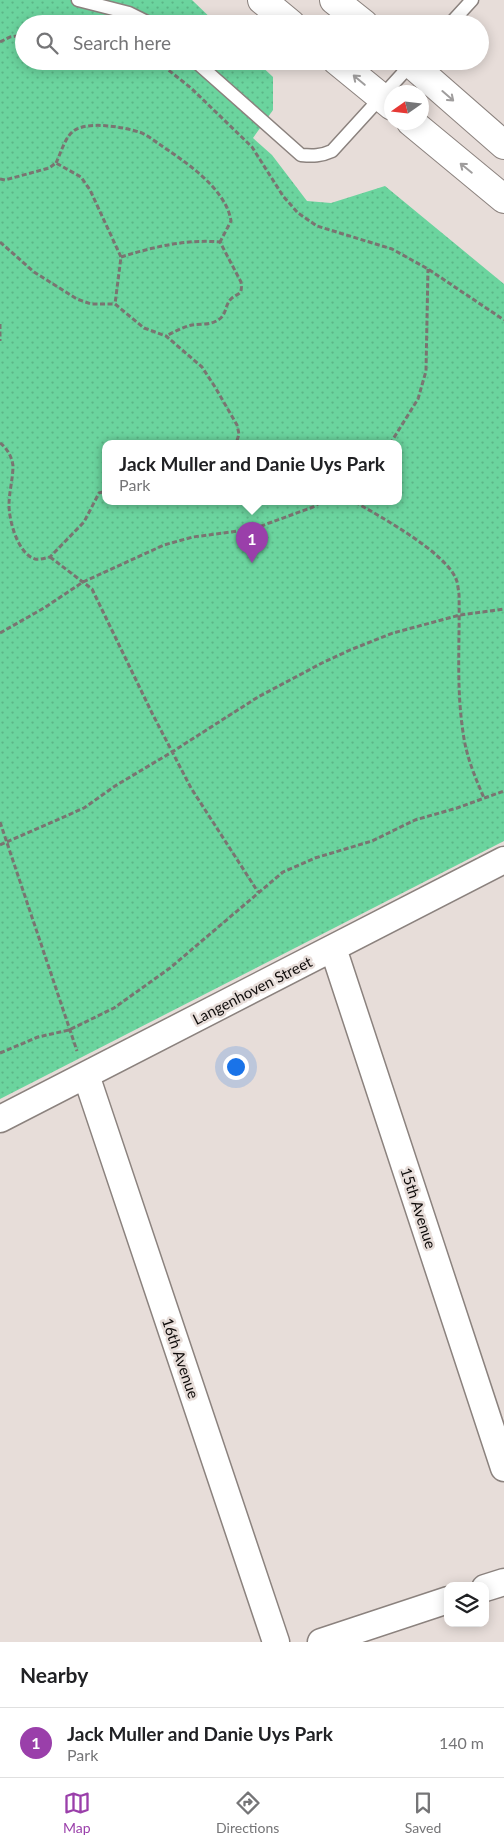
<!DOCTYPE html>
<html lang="en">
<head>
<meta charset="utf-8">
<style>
  :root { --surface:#fff; --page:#f2f2f2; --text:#202124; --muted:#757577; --line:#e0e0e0; --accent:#9a3faa }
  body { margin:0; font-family:Lato,sans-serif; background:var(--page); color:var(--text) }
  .controls { position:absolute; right:15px; bottom:15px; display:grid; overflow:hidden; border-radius:10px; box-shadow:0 2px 12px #0003 }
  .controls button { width:45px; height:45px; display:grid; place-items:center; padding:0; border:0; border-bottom:1px solid var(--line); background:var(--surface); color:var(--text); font:25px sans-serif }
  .compass { position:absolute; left:384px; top:85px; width:45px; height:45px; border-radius:50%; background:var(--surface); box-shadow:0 2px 12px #0003; rotate:256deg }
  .you { position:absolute; left:235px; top:1066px; width:18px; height:18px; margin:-12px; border:4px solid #fff; border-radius:50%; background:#1a73e8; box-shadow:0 0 0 8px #1a73e833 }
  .badge { display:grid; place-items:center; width:32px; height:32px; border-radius:50%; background:var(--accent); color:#fff; font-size:16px; font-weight:700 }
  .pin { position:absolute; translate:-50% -41px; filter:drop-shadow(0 1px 2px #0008) }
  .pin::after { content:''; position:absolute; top:26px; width:18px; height:15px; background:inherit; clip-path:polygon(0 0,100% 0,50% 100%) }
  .popup { position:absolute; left:102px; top:440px; width:300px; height:65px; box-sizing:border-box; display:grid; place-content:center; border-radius:10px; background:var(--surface); filter:drop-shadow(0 1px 4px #0005); font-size:16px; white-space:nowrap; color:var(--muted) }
  .popup b { font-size:19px; color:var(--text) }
  .popup::after { content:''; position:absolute; left:50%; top:100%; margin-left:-10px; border:10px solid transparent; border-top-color:var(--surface) }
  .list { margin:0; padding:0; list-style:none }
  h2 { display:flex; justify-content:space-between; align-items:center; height:65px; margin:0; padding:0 20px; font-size:21px }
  h2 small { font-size:16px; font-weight:400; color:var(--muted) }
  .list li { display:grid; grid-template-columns:32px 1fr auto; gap:15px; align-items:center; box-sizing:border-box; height:70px; padding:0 20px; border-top:1px solid var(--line) }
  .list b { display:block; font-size:19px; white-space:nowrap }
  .list p { margin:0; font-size:16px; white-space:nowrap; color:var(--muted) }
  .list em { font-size:16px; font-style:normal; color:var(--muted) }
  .icon { flex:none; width:28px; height:28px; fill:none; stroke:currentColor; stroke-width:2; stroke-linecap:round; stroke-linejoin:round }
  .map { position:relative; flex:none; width:504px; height:1642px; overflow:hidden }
  .search { position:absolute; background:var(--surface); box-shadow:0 2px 12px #0003; left:15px; right:15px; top:15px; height:55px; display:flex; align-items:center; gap:12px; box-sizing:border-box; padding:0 18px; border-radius:28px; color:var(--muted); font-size:19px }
  .sheet { height:135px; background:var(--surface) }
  nav { display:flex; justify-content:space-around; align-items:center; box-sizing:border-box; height:70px; border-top:1px solid var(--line); background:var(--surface); font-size:14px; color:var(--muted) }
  nav a { display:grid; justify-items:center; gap:2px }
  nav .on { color:var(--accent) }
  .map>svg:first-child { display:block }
  .grass { fill:url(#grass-dots); fill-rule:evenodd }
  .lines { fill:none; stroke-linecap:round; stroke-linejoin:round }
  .lane-casing { stroke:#8b827e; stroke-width:15 }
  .street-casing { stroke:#8b827e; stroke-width:29 }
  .secondary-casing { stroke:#8b827e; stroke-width:30 }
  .path { stroke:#7a7471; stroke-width:3; stroke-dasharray:5 2.5; stroke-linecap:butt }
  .lane { stroke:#fff; stroke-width:12 }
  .street { stroke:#fff; stroke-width:26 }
  .secondary { stroke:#fff; stroke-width:28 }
  .oneway { stroke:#9f9d9d }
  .labels { text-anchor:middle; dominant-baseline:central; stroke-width:5; stroke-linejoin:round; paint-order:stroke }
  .street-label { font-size:15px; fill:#0e0b0a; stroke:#e7ddd9 }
</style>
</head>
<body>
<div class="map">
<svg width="504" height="1642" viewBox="0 0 504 1642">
  <defs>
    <pattern id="grass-dots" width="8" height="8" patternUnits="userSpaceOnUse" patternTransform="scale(1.25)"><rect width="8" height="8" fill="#6bd49e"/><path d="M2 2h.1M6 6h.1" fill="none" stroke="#5cb587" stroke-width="1.8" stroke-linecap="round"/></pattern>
  </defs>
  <rect width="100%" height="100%" fill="#e7ddd9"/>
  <path class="grass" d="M0,0H192L217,24H24V61H256L273,77V110L253,138L272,155L307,201L331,203L385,186L504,284V841L0,1099ZM106,444H398V502H106Z"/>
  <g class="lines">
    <g class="lane-casing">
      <path id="lane" d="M78,0L129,13L151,24
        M450,24L472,0
        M195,61L301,155C313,156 321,156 332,151L414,61"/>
    </g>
    <g class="street-casing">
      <path id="street" d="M333,948L504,1468
        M86,1075L276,1642
        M0,1119L504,860
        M485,1588L504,1582
        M321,1642L448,1600"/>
    </g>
    <g class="secondary-casing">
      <path id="secondary" d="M262,0L291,24
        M334,0L364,24
        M337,61L392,106
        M408,61L504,145
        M411,122L504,199"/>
    </g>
    <path class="path" d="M0,42L10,37L24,35
      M157,61L191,88L252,147L283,196L298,213L317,226L392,249L428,269L504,320
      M56,163C61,153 65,136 75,130C90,121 123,127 139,132C146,134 153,140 159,144C184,161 226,188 231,221L220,242
      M0,179L5,180L49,168L56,163L81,177L90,190L121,257L115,304
      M0,242L34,272L77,299L91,304H115L144,328L166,336L202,367L215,387L237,425L239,434L236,444
      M121,257C153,247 186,239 220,242L241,282C243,297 237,292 230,300C225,306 226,316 218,320C211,325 200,324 192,325C183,327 174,332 166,336
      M0,324V341
      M0,443C7,448 12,457 13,466C13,478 9,493 9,505C9,521 18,554 35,559C40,560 45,558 50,557L84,522L99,493L106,491
      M390,444L418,399L426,371L428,269
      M355,502C381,517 445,552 456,579C458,583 458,589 459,594C460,640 456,687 463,732C466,756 475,777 484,798
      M50,557L92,589L152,713L191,788L258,892
      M0,633L44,608L83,582L164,545L193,537L253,529L313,507L321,502
      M0,822L77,1051
      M0,845L84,808L115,786L172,752L258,697L322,663L350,650L393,633L460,615L504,609
      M0,1053L38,1037L69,1030L114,1008L170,968L283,872L315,858L372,841L415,820L457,808L504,791"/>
    <use href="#lane" class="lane"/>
    <use href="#street" class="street"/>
    <use href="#secondary" class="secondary"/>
  </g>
  <defs><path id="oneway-shaft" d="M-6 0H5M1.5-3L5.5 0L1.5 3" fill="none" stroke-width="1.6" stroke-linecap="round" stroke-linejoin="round" transform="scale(1.25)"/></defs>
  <g class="oneway">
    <use href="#oneway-shaft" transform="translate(359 80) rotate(-140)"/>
    <use href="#oneway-shaft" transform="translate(448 96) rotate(41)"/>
    <use href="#oneway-shaft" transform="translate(466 168) rotate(-141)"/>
  </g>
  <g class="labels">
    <g class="street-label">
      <text transform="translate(252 990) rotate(-27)">Langenhoven Street</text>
      <text transform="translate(419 1208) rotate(72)">15th Avenue</text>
      <text transform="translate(181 1358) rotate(71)">16th Avenue</text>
    </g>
  </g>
</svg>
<div class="controls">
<button><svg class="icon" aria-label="layers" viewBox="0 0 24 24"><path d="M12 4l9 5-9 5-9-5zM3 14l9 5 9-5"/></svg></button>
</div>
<svg class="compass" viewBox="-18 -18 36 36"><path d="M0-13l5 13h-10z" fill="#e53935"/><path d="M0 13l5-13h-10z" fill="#757577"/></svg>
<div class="you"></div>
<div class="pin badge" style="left:252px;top:563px">1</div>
<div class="popup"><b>Jack Muller and Danie Uys Park</b>Park</div>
<div class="search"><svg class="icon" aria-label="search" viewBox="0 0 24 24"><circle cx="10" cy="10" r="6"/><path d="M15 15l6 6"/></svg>Search here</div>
</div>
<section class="sheet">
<h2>Nearby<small></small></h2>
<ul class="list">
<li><span class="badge">1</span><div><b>Jack Muller and Danie Uys Park</b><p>Park</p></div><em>140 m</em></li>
</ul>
</section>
<nav>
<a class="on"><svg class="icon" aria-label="map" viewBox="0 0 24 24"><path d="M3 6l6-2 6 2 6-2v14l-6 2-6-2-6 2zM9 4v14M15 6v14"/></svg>Map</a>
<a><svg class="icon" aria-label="directions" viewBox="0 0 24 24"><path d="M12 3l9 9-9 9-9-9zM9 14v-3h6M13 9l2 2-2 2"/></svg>Directions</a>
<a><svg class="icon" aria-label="saved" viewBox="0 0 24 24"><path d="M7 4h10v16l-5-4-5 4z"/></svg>Saved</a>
</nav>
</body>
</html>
